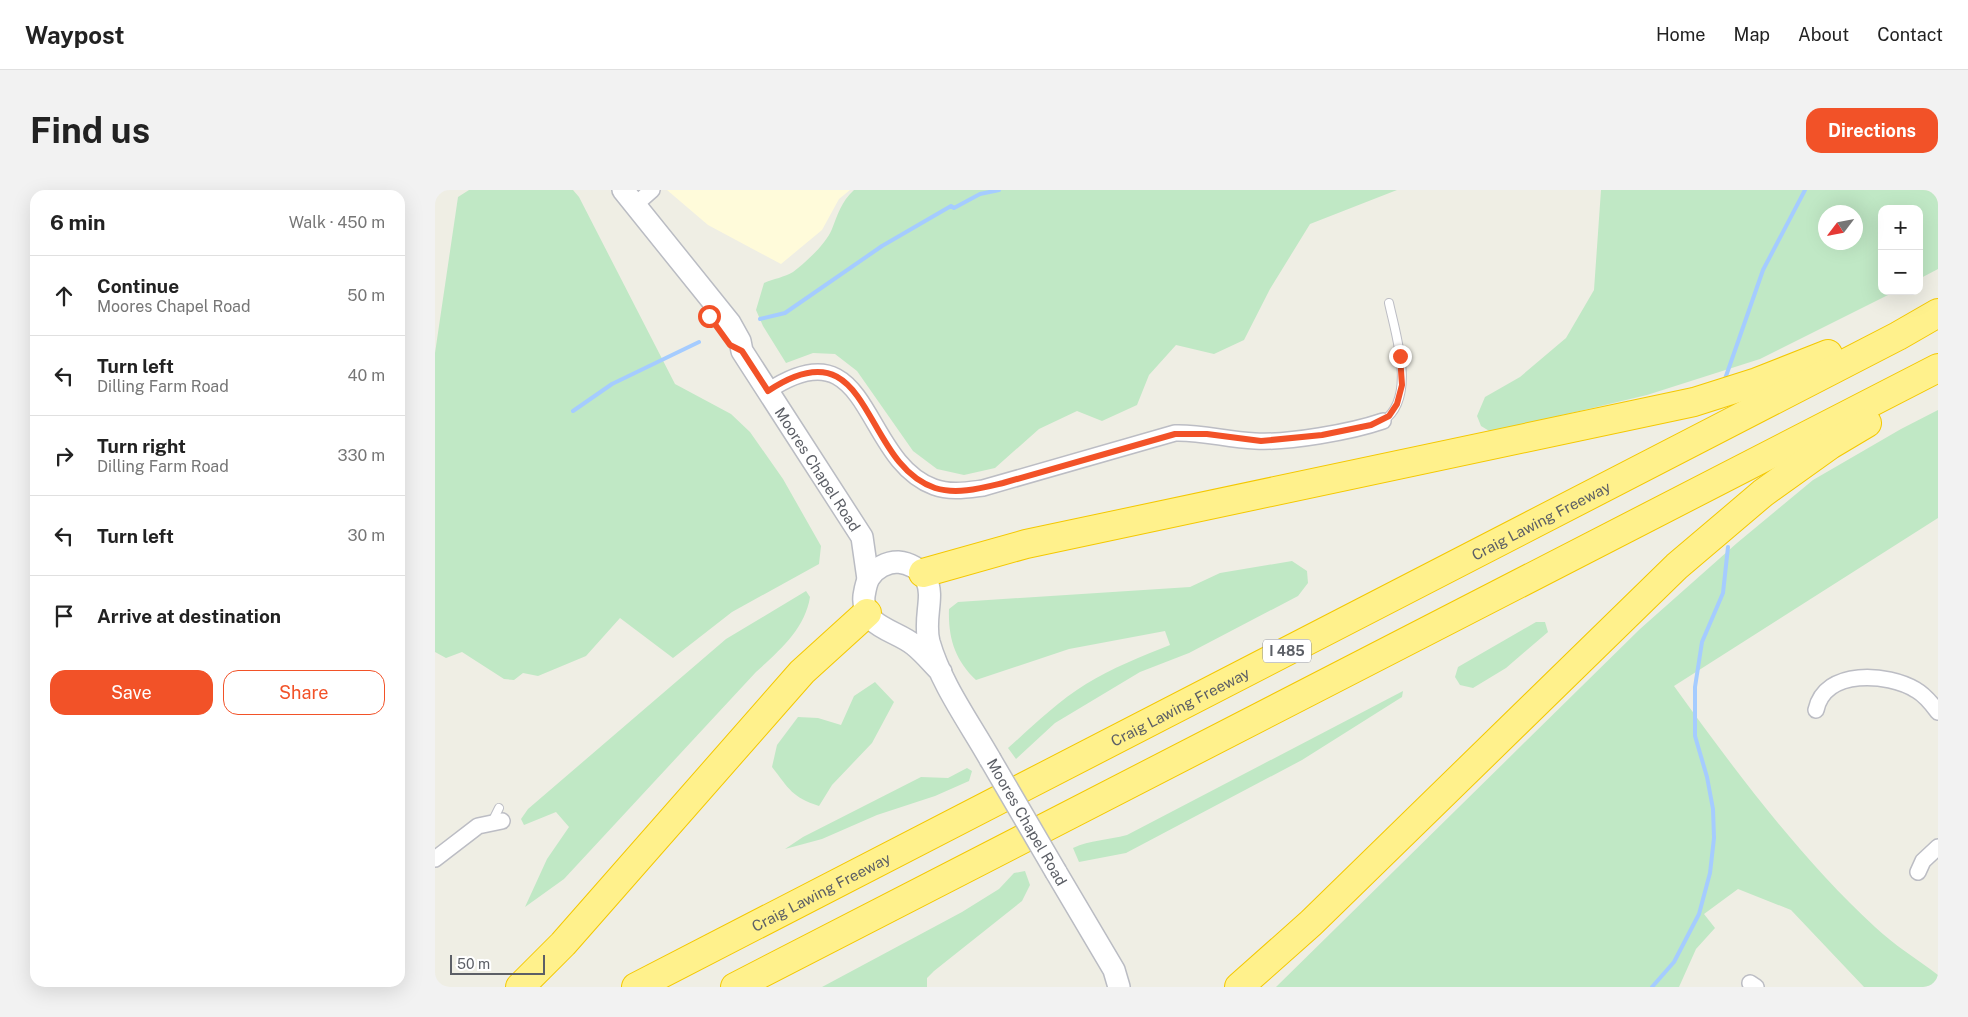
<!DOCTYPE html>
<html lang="en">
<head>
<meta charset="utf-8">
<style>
  :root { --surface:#fff; --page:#f2f2f2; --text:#222; --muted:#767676; --line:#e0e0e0; --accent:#f25228 }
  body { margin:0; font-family:"Public Sans",sans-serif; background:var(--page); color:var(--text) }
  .controls { position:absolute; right:15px; top:15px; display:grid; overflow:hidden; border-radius:10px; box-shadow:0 5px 20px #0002 }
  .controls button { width:45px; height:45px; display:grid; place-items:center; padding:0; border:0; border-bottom:1px solid var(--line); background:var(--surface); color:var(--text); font:25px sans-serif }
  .compass { position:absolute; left:1383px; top:15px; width:45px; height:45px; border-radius:50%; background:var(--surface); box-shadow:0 5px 20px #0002; rotate:238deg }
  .scale { position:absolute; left:15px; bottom:12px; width:95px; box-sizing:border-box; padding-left:5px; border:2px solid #5c5f66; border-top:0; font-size:14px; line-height:18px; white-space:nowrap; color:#5c5f66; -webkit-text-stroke:4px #fff; paint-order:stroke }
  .stop { position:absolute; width:15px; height:15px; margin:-11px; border:4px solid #f25228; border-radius:50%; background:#fff }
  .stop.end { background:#f25228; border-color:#fff; box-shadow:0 1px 5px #0008 }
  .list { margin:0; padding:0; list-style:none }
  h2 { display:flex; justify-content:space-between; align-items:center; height:65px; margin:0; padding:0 20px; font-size:21px }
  h2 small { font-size:16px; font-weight:400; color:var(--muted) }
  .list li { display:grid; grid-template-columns:32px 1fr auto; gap:15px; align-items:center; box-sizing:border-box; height:80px; padding:0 20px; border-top:1px solid var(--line) }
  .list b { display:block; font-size:19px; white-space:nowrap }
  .list p { margin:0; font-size:16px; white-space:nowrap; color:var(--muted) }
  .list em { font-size:16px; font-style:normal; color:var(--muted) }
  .actions { display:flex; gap:10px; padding:15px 20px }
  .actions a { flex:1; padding:11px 0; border:1px solid var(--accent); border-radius:15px; text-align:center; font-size:18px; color:var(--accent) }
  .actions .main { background:var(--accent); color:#fff }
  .icon { flex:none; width:28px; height:28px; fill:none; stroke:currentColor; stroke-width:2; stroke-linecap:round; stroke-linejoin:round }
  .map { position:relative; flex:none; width:1503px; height:797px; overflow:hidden; border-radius:15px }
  header { display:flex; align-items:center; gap:30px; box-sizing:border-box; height:70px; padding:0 25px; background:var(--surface); border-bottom:1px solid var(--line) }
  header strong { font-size:24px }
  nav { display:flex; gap:28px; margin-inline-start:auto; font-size:18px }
  .intro { display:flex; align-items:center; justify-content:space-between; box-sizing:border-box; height:120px; padding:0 30px }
  h1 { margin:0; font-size:35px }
  .button { padding:12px 22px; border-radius:15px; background:var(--accent); color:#fff; font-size:18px; font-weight:700 }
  main { display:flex; gap:30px; padding:0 30px }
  aside { flex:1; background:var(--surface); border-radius:15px; box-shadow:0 5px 20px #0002 }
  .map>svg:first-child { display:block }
  .commercial { fill:#fffbda }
  .green { fill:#c0e8c5; fill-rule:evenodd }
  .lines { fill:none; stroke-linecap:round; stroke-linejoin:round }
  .stream { stroke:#a5ccff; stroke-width:4 }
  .lane-casing { stroke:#bcbdc4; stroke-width:10 }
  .street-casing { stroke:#bcbdc4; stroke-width:18 }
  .secondary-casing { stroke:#babcc3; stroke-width:24 }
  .highway-casing { stroke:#f4c800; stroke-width:30 }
  .lane { stroke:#fff; stroke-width:8 }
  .street { stroke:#fff; stroke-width:15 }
  .secondary { stroke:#fff; stroke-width:21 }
  .highway { stroke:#fff18c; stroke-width:28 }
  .secondary-bridge-casing { stroke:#babcc3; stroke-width:24; stroke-linecap:butt }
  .secondary-bridge { stroke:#fff; stroke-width:21 }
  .route { stroke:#f25228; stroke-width:6 }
  .labels { text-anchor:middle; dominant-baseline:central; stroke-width:4; stroke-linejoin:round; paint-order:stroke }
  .shield { fill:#fff; stroke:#8d8f94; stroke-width:1 }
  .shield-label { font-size:14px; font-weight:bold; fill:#5c5f66 }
  .street-label { font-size:15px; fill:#5c5f66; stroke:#fff }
</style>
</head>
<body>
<header>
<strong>Waypost</strong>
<nav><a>Home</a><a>Map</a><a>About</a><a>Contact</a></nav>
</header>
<div class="intro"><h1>Find us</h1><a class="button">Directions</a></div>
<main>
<aside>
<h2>6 min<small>Walk · 450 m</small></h2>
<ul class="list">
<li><svg class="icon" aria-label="ahead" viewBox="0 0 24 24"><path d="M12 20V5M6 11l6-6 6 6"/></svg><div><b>Continue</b><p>Moores Chapel Road</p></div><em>50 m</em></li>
<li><svg class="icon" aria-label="left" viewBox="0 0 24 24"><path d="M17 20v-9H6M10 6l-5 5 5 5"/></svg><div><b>Turn left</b><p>Dilling Farm Road</p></div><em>40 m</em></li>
<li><svg class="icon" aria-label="right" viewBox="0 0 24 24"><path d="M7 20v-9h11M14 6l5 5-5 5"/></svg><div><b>Turn right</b><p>Dilling Farm Road</p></div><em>330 m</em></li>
<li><svg class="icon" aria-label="left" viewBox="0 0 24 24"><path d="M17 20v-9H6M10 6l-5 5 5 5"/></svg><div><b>Turn left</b></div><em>30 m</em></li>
<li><svg class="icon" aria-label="arrive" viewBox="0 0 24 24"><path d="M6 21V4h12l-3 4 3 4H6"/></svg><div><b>Arrive at destination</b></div></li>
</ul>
<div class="actions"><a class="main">Save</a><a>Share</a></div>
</aside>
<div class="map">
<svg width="1503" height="797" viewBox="0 0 1503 797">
  <rect width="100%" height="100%" fill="#efeee4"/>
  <path class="commercial" d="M232,0H415L404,9L387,40L346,74L273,35Z"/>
  <path class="green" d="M34,0H138L144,7L240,194L296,224L315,242L348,289L386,356L384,374L297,422L238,468L185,428L151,466L103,486L88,483L79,490L69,489L27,462L11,468L0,462V163L23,7Z
    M419,0H962L875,34L835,99L809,150L779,164L741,155L714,185L702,215L667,231L642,221L604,239L560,278L529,285L502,279L478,261L422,181L400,164L378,163L351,173L328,136L321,120L329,93C338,89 350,87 358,82C371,72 391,54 397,39C403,24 406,12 419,0Z
    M1166,0H1503V79L1484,89V19H1447V101H1461L1325,169L1212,205L1056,242L1046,236L1042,226L1050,207L1085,187L1131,148L1159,100ZM1390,22H1420V52H1390Z
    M1503,220V328L1239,496C1298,578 1365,668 1440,737C1459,755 1482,769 1503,785V797H1429L1356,720L1303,699L1269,724L1280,738L1261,759L1244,797H841L1205,439L1302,353L1378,290L1466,239Z
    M857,371L872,381L873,393L863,406L754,463L705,482L620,533L581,569L573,558C598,536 622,512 651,494C677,478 707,466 735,455L730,441L634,459L541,490C520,470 513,448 514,419L523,412L755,397L785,383Z
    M371,401L375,407C370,439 344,461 321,482L129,689L90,717L112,669L134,637L121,622L89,635L86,629L93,619L291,449Z
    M1101,432H1110L1113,442L1071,478L1038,498L1025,495L1020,487L1023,477Z
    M440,492L459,512L437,553L397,595L384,616C357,607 354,599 337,577L342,555L363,527L383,528L406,535L419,506Z
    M968,501L967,507L867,570L691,663L644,672L638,658C655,650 673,650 692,645Z
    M532,578L537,581L534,591L500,606L442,625L387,649L350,659L368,647L486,587L513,588Z
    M590,681L595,695L587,711L499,781L492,788V797H387L527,722L564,699L579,683Z"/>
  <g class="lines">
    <path class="stream" d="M325,129L350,123L447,56L516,16L519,18L545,4L564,0
      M1290,189L1328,80L1370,0
      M138,221L177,194L264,152
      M1217,797L1239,772L1264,724L1275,683L1279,648L1278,619L1272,587L1260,546V497L1267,452L1288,403L1293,357"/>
    <g class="lane-casing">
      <path id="lane" d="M948,231C982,208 961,146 954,113
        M57,632L64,618"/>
    </g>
    <g class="street-casing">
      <path id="street" d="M200,15L217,0
        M333,201C437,132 425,270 499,297C515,303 532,300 548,298L740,243C767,242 792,250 820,251C853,253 916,242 948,231
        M1381,520C1390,478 1453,483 1481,500C1490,505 1497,514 1503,522
        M0,669L43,636L67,631
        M1483,682L1488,671L1503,657
        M1315,793L1321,797"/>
    </g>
    <g class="secondary-casing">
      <g id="secondary">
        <path id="s1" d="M188,0L295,133L305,151L307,161L427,347L433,389"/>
        <path d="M506,482C497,473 489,463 479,455C461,440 426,437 429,406C430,400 431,393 434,388C440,378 452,372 463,372C474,373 486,379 491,389C500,407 488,428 494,452C506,494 534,532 555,569"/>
        <path d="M621,682L679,780L684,797"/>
      </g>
    </g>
    <g class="highway-casing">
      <g id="highway">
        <path d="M488,383L591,354L1259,212L1322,192L1393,164"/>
        <path d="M85,797L128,754L367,482L432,423"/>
        <path id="s2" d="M201,797L1463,146L1503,123"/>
        <path d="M300,797L1503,178"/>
        <path d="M804,797L876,733L1242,376L1328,303L1395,255L1432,233"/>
      </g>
    </g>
    <use href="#lane" class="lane"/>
    <use href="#street" class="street"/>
    <use href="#secondary" class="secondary"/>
    <use href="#highway" class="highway"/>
    <g class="secondary-bridge-casing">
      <path id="secondary-bridge" d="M555,569L621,682"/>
    </g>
    <use href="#secondary-bridge" class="secondary-bridge"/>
  </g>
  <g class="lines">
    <path class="route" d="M274,126L295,155L307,161L333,201C438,131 425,273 500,298C522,305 547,298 568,293L740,244H772L826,251L887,245L936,235L954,226L962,214L967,195L965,166"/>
  </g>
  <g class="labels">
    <rect class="shield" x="828" y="449.5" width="48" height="23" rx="4"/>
    <g class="shield-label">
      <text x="852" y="461">I 485</text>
    </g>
    <g class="street-label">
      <text stroke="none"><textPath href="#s1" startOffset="342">Moores Chapel Road</textPath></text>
      <text stroke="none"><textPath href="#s2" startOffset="1018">Craig Lawing Freeway</textPath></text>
      <text stroke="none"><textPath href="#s2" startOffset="612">Craig Lawing Freeway</textPath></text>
      <text transform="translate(592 632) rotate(60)">Moores Chapel Road</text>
      <text stroke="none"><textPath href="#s2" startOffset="208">Craig Lawing Freeway</textPath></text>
    </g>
  </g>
</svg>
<div class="controls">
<button>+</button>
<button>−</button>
</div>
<svg class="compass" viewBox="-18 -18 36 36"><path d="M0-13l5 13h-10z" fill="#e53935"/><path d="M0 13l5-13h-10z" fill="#767676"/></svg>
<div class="scale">50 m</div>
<div class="stop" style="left:274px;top:126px"></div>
<div class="stop end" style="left:965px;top:166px"></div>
</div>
</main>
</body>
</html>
